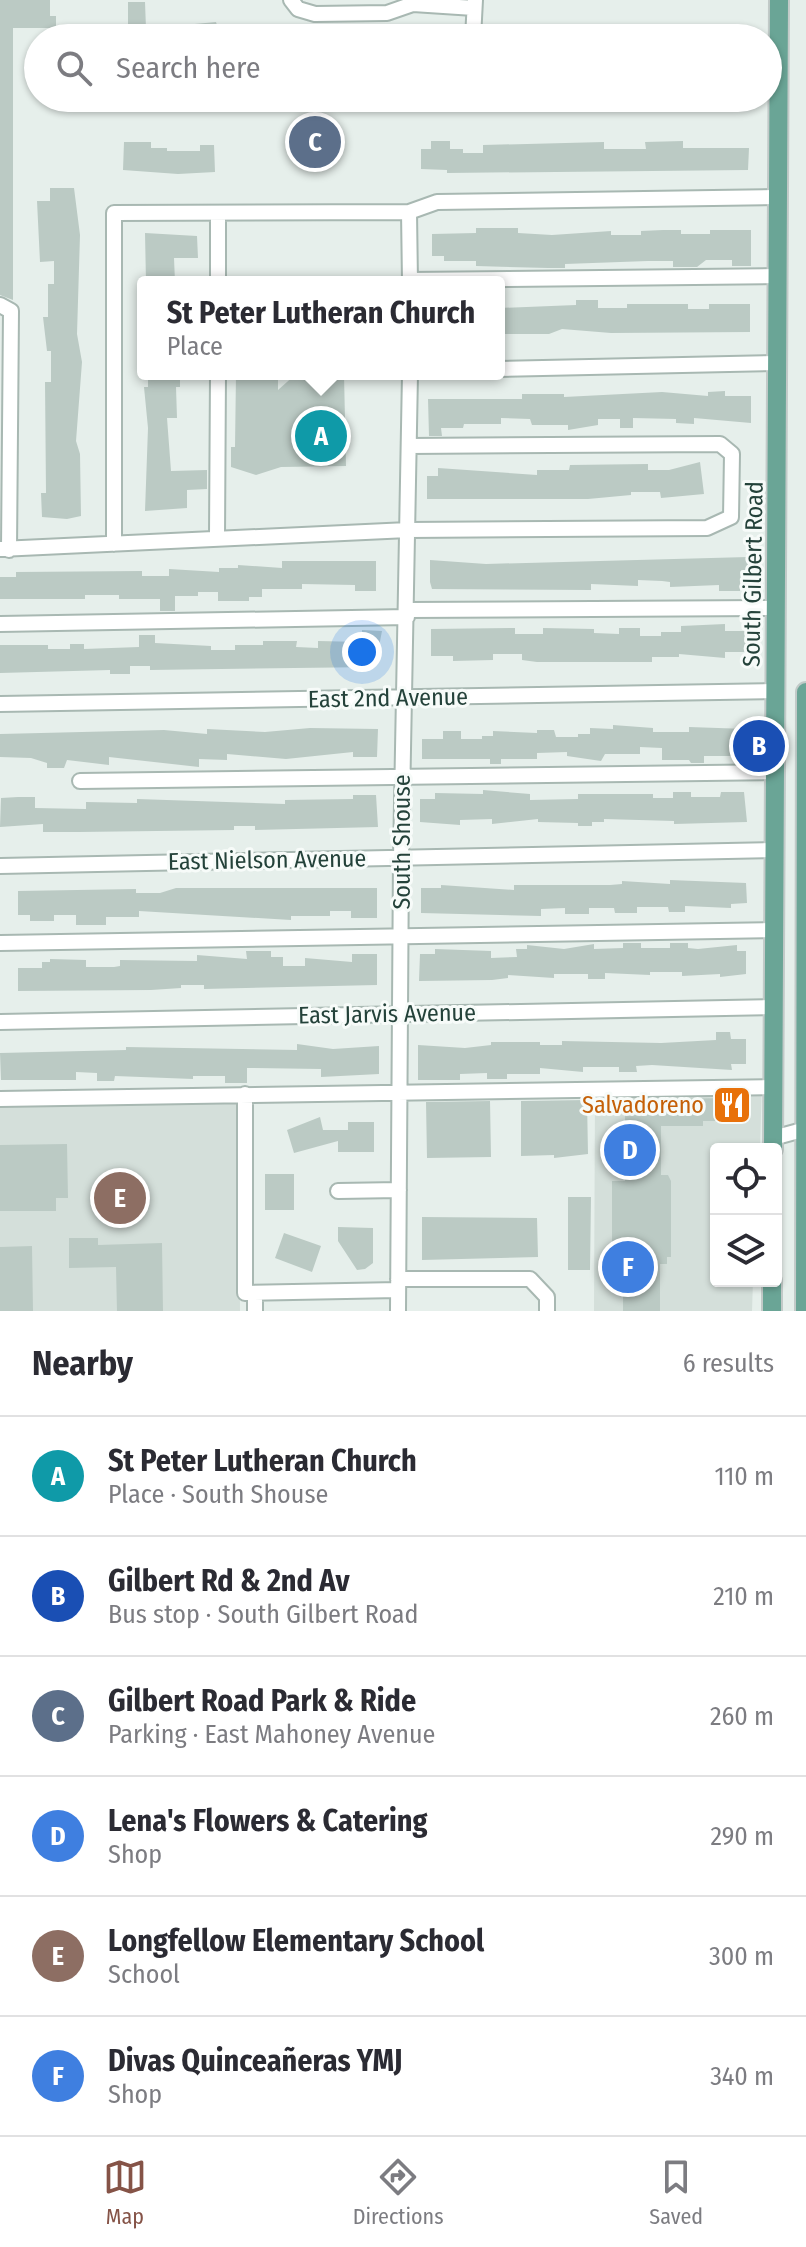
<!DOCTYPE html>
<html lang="en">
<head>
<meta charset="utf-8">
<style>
  :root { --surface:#fff; --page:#f2f2f3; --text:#2b2b33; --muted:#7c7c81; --line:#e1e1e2; --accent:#855347 }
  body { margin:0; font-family:"Fira Sans Condensed",sans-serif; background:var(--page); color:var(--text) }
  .controls { position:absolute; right:24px; bottom:24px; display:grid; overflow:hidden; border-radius:8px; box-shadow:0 2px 6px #0004 }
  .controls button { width:72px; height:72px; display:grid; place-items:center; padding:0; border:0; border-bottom:2px solid var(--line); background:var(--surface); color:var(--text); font:40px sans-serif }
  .you { position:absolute; left:362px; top:652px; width:28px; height:28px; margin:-20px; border:6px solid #fff; border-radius:50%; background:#1a73e8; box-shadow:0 0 0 12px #1a73e833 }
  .badge { display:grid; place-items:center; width:52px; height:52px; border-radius:50%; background:var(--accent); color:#fff; font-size:26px; font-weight:700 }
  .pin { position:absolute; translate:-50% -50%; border:4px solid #fff; box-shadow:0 2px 8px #0006 }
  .popup { position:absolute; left:137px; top:276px; width:368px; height:104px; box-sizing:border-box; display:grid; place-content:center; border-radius:8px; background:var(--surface); filter:drop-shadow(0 2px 6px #0005); font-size:26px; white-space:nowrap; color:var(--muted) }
  .popup b { font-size:30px; color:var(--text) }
  .popup::after { content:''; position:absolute; left:50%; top:100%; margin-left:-16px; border:16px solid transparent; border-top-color:var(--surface) }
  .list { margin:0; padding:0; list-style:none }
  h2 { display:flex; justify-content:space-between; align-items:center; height:104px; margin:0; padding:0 32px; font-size:34px }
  h2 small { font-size:26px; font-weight:400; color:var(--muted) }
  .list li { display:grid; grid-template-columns:52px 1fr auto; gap:24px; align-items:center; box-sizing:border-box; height:120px; padding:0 32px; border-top:2px solid var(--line) }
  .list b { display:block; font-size:30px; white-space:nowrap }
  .list p { margin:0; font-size:26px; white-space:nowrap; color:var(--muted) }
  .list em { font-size:26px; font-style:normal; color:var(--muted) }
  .icon { flex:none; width:44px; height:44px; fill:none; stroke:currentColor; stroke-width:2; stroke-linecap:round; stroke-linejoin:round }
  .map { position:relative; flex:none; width:806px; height:1311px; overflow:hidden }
  .search { position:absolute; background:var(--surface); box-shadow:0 2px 6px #0004; left:24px; right:24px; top:24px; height:88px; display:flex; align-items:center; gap:20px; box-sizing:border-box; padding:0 28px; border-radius:44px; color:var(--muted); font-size:30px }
  .sheet { height:824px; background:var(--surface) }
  nav { display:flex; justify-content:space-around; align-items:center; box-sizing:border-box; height:112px; border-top:2px solid var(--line); background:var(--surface); font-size:22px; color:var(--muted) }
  nav a { display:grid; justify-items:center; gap:4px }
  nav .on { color:var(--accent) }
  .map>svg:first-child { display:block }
  .built { fill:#d4dfda }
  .building { fill:#bbcac4 }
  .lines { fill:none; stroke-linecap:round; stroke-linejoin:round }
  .minor-casing { stroke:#a8b8b2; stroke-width:18 }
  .major-casing { stroke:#c2cac8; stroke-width:22 }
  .minor { stroke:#fff; stroke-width:14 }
  .major { stroke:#6aa596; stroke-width:18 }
  .labels { text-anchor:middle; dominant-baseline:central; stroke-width:6; stroke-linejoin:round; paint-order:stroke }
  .street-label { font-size:24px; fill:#24423a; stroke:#f7fbf9 }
  .food-label { font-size:24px; fill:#c56008; stroke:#f7fbf9; text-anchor:end }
</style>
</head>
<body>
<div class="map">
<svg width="806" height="1311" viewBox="0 0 806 1311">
  <rect width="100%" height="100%" fill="#e6efeb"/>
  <path class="built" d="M762,1081L760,1149H716V1281H753L752,1311H594L595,1096Z
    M239,1103L240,1311H0V1107Z"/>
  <path class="building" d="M0,0H50V16H56V28H13V300L0,295Z
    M128,2H145L146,29H128Z
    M216,22L221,38H157L184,25Z
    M431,141H450V149H463V153H483V145L604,142V149H646L645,142L683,141V148H749L748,170L447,173V170L421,169V149H431Z
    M124,142H151V148H167V151H200V145H214L215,172L178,174L123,170Z
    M50,188H74L80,235L77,334L82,362L76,441L80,454L81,516L67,519L42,517L41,493H46L45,382H51V351H47L43,317H48V284H54V261L40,262L37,201H50Z
    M476,228H518V233L552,235L611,231V235H641V231L663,230H681V234H710V230H751V266H732V260H706L697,267H673V261H648L565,264V268H548L476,266V261H444V256H432V234L476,233Z
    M145,233L197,236L198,258H174L175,282H146Z
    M576,300H598V308H627V304H688V309H709V304H750V332L611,333L562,329L549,334H501L499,331V308L576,305Z
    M236,374H278V390L296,374H344L346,466L281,467L256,475L231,467V447H235Z
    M148,376H180V387H176L177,418H167L171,471L207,470V489L187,490V508L145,511L148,428L144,387H148Z
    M725,391V396H751V423L694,418V424L676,423V419L633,418V428H620V419H598V425L568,430V425H532L530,419L501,418V424H464L463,428H441L442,436H429L428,399H522V394H564V397L662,392L708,396V392Z
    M700,462L704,494L661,498L660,492H631V495L588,499H427V476H438V468L537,475V470H569L570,465L648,464V470H669Z
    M748,557V580L746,585H740V591H719V585L670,587V582L662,581L638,580V586L591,584V590L432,589L430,582V560L486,564Z
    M282,561H376V591H355V585L302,584V589H262V597H249V601H218V592H198V596H175V611H160V599H119V595H85V599H0V577H16V572L142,571V576H169V569L219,572V568H238V565L282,568Z
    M725,624V631H748V652H725V658L679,654V657H652V662H537L522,660V654H493V660L453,661V656H431V629L515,628V634H543V628L594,629V633L619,634V628H640V636H661V632H681V626Z
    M362,630L382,631L375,667L150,670V666H130V674H110V670L0,673V645H48V649H70V644H84V649L139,647V635H155V643L211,646V650H235V645H263V641H297L296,647L318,648V641L362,642Z
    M613,725L653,728V732H689V727L747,729V756H704V763H691L689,760H662V748L640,747V754H605L601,761L567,756V752L537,753V759H501V764H490V759H422V739H443V731H461V739H482V736H493V731L537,733V730H554L556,737H578V734H590V728L613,729Z
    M310,728L378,729L377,757H353V752L286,759L227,754V760L199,759V767L109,757V765L67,760L64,768H47V763L31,758L0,757V734L164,730L207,734V729L265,732Z
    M483,790L530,794V800L578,799V794H653V798H673V792H691V797H720L721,792H744L747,822L674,824V821L604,819V822H592V826H578V823L538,822V819L492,824V819L460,820V825L420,822V799H435V793L483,794Z
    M353,795H376L378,827L255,830V826H234V830L79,832H43V824L0,827L1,798L18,797H35V808L86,809V802L137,803V799L285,804V800L353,799Z
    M670,880L746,883L747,903L731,904V908L685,906V912H669L668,907H637V913H615L614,908H589V914H565V908L541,909V916L421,913V888H441V885L514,890V885H610L622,884V881L670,884Z
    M176,888H377V918H351V911H330V916H291V920L139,911V917H106V925H76V915H54V921H30V915H18V891L136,889V893H160Z
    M623,943H641V948H670V943H688V948L698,949L737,945V951H746V974L720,977V974L682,976V972H650V975L605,973V979H588V974H554V978L508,975V978L492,980L419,981L420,954H435V949L491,951V958L517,957L516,949H527V945L564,949L594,944V949L623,948Z
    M246,951H271V957H283V966H305V958L352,962V954H377V985L204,989V985H181V988L151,990L18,991V968H42V962H50V959L86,960V967H114L120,966V960L197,961V955L247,959Z
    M716,1032H730L731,1039H746V1064H731L732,1070L652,1065L636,1066L637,1072H619V1067H583V1072L540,1068V1074H507V1079H487V1073L460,1074V1080H418V1045L465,1048L491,1045V1042H540V1045H562V1041L661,1043L716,1040Z
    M297,1044L333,1049L379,1046V1074L321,1077V1069L247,1068V1083H225V1076H193V1079L115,1076L114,1081H97V1073L76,1072V1080H1L0,1053L126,1050V1047L297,1050Z
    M740,1098L739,1102H745V1121H703V1126H661V1175H668L671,1181V1257H667V1264H660V1311H623V1257H612V1181H625V1099Z
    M587,1100L588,1154L554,1158V1155L521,1156V1101Z
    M490,1101L491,1157L427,1158L426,1102Z
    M320,1117L323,1130H348V1122H374V1152H338V1141L294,1153L287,1130Z
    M67,1144L68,1198H56V1211H0V1145Z
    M265,1174H294V1210H265Z
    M568,1197H591L590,1270H568Z
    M422,1217L537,1218L538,1257L422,1260Z
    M338,1227L373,1228V1263L365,1269L357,1270L338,1241Z
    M284,1233L321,1246L312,1272L275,1258Z
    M69,1238H98V1245L162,1243L163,1311H117L116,1267L69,1268Z
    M32,1246L33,1311H0V1247Z"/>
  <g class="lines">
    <g class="minor-casing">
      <path id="minor" d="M291,0L298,9L315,14L387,13L413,4L474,8
        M473,38L475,0
        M409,212L410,282
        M410,280L778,276
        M218,282V213
        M0,305L11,311L9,550
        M499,369L779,363
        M217,537L218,374
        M114,544V213L409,212L437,202L777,197
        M0,549L408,530L707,528L731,517L732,454L720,444L409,446
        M408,610L776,608
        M0,624L407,617
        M0,704L776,691
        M80,781L775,772
        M0,866L775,850
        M0,943L774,930
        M0,1022L774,1007
        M245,1094V1293L398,1290
        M0,1099L773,1087
        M773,1138L806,1129
        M338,1191L399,1190
        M398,1279H530L547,1297V1311
        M255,1311V1293
        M398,1311L401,857L410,374"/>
    </g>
    <g class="major-casing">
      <path id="major" d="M773,1149L779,0
        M772,1311V1281
        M805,1311L806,692"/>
    </g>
    <use href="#minor" class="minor"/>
    <use href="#major" class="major"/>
  </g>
  <defs>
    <g id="restaurant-square" transform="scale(2)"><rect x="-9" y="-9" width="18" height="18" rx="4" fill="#e8710a" stroke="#f7fbf9"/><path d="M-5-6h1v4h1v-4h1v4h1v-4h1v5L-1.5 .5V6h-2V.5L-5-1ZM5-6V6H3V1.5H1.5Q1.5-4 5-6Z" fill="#fff"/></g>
  </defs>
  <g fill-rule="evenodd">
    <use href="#restaurant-square" x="732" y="1105"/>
  </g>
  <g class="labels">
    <g class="street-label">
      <text transform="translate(753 574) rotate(-89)">South Gilbert Road</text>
      <text transform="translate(388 698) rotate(-1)">East 2nd Avenue</text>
      <text transform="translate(402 842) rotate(-90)">South Shouse</text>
      <text transform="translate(267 860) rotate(-1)">East Nielson Avenue</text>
      <text transform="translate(387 1014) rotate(-1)">East Jarvis Avenue</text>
    </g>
    <g class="food-label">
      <text x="704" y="1105">Salvadoreno</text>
    </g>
  </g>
</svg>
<div class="controls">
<button><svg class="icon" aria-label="locate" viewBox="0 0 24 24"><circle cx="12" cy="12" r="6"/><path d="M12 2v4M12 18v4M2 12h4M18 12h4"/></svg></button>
<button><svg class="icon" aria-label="layers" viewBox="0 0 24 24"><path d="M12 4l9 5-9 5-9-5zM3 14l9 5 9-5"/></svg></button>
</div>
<div class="you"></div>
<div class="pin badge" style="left:321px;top:436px;background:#0f9aa8">A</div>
<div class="popup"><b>St Peter Lutheran Church</b>Place</div>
<div class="pin badge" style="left:759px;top:746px;background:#1a4fb4">B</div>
<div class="pin badge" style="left:315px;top:142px;background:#5c6f8a">C</div>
<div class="pin badge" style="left:630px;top:1150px;background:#3f7fe0">D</div>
<div class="pin badge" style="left:120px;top:1198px;background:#8d6e63">E</div>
<div class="pin badge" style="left:628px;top:1267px;background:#3f7fe0">F</div>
<div class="search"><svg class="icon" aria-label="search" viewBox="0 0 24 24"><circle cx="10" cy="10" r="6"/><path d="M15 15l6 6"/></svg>Search here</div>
</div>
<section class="sheet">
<h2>Nearby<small>6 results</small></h2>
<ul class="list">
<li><span class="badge" style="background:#0f9aa8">A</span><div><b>St Peter Lutheran Church</b><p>Place · South Shouse</p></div><em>110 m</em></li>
<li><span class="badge" style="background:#1a4fb4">B</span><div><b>Gilbert Rd &amp; 2nd Av</b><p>Bus stop · South Gilbert Road</p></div><em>210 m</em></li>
<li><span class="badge" style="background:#5c6f8a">C</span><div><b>Gilbert Road Park &amp; Ride</b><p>Parking · East Mahoney Avenue</p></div><em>260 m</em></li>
<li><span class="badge" style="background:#3f7fe0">D</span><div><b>Lena's Flowers &amp; Catering</b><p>Shop</p></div><em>290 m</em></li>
<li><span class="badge" style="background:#8d6e63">E</span><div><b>Longfellow Elementary School</b><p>School</p></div><em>300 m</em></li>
<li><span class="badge" style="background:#3f7fe0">F</span><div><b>Divas Quinceañeras YMJ</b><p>Shop</p></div><em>340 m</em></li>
</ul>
</section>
<nav>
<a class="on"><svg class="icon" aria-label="map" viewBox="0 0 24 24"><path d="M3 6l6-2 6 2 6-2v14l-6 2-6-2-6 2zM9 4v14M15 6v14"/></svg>Map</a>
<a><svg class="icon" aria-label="directions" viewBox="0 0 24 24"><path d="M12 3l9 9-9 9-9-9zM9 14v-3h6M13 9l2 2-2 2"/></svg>Directions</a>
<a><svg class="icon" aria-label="saved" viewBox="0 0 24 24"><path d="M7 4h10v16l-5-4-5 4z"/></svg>Saved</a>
</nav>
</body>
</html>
